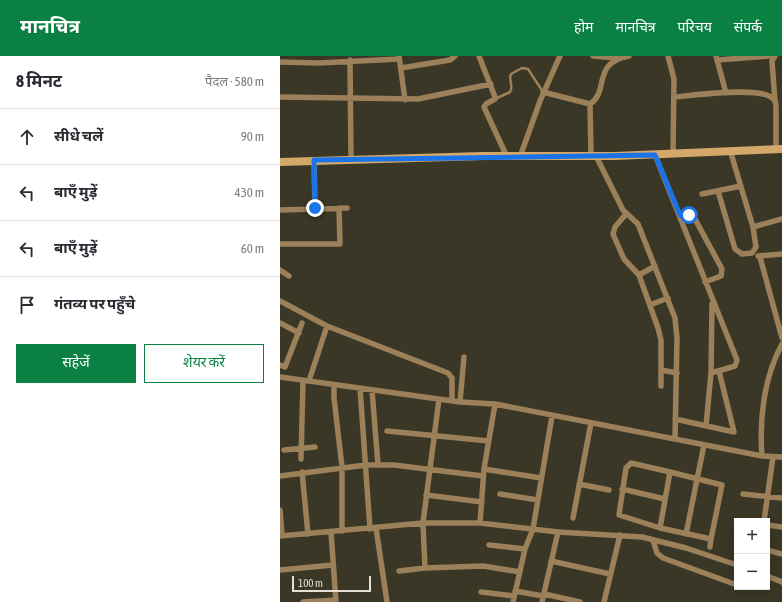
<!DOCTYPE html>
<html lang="hi">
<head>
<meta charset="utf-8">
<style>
  :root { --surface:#fff; --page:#f2f2f3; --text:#2b2b33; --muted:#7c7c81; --line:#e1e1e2; --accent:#0b8043 }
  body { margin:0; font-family:"Asap Condensed","Noto Sans Devanagari",sans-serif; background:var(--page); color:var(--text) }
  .controls { position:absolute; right:12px; bottom:12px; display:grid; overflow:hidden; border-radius:0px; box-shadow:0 2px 10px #0003 }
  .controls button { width:36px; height:36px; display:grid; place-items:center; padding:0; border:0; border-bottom:1px solid var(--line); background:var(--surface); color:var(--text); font:20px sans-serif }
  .scale { position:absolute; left:12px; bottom:10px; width:79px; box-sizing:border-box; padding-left:4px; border:2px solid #e3e1d7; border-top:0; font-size:11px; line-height:14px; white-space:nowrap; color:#e3e1d7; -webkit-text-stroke:3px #3a3726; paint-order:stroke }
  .stop { position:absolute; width:12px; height:12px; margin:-9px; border:3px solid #1a73e8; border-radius:50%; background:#fff }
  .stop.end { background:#1a73e8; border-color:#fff; box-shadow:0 1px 4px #0008 }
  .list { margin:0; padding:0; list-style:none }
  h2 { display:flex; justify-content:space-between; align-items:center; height:52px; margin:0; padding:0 16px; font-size:17px }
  h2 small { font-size:13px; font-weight:400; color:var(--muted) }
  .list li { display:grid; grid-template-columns:26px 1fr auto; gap:12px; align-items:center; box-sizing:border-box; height:56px; padding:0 16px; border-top:1px solid var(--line) }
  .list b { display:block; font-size:15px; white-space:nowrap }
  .list em { font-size:13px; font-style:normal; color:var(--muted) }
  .actions { display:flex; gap:8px; padding:12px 16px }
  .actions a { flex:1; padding:9px 0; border:1px solid var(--accent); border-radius:0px; text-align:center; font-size:14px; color:var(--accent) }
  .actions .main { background:var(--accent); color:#fff }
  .icon { flex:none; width:22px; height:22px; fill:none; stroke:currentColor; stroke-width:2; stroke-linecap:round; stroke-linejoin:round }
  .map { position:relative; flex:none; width:502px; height:546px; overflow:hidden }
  header { display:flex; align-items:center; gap:24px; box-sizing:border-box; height:56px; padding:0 20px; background:var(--accent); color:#fff }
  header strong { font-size:19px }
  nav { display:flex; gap:22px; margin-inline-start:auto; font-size:14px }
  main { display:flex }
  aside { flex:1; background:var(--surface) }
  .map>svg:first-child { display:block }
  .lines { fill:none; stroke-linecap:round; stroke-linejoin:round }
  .lane { stroke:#9b805a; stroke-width:2.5 }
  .street { stroke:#9b805a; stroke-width:5.5 }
  .secondary { stroke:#d4a86a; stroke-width:8 }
  .route { stroke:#1a73e8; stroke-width:5 }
</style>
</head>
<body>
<header>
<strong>मानचित्र</strong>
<nav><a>होम</a><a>मानचित्र</a><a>परिचय</a><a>संपर्क</a></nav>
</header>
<main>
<aside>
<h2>8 मिनट<small>पैदल · 580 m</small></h2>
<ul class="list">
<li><svg class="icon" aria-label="ahead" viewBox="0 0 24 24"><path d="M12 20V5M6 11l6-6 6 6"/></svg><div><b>सीधे चलें</b></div><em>90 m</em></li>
<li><svg class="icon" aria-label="left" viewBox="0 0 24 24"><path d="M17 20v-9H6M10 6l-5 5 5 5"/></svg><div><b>बाएँ मुड़ें</b></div><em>430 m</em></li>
<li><svg class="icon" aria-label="left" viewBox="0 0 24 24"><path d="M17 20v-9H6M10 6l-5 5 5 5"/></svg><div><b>बाएँ मुड़ें</b></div><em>60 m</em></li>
<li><svg class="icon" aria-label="arrive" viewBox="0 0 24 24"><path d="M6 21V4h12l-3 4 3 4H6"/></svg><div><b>गंतव्य पर पहुँचे</b></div></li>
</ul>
<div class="actions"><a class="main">सहेजें</a><a>शेयर करें</a></div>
</aside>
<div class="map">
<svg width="502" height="546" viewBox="0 0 502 546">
  <rect width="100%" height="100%" fill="#3a3726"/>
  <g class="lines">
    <path class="lane" d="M215,43L230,36C234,30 228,24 231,18L242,12L248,13L263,36"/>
    <path class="street" d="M119,0L125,44
      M199,0L215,41V43L206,48L204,51L227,101
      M313,0L337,2
      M388,0L394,23L393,98
      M436,0L446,37
      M495,0L492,5L495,45
      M70,4L71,103
      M437,4L489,0
      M0,6L39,7L119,3
      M121,12L170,4L175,0
      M263,36L310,48C330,35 311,7 349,0
      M0,41L138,43L211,28
      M395,41C414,39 477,31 491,41C495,44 496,46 496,51V93
      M310,48L311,100
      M375,99L457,304L455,310L431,317
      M316,100L343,154L358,168L395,262L397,282L395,383
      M240,101L260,45L280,0
      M34,104L35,153
      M438,135L455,193L462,198L472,197L476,191L473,171L450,94
      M422,138L461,130
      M0,154L67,152
      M346,158L335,171L333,178L344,203L359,219L378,272L381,284V330
      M400,159H409L415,163L442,213L441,220L425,226
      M473,171L502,163
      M0,188H60L59,152
      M478,200L502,198
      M480,201L502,282
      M0,214L9,220
      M359,219L375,210
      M0,245L47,270L168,317L172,322V345
      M370,249L388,242
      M0,267L19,277
      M0,309L5,311L22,267
      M381,314L397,317
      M0,321L180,346L215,348L482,400L502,401
      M29,325L47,270
      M54,329V342L62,411V475
      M80,332L90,473
      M92,334L98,409
      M180,346L184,301
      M395,363L454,376L439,315
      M426,370L431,317L432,248
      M107,375L209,385
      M4,394L35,391
      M482,400C479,364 484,321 502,288
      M21,403L23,325
      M204,413L261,422
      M22,416L28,478
      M0,420L86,409H114L203,420
      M299,428L329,434
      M342,433L385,443
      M220,438L258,444
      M463,438L502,442
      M146,439L202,446
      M0,454L2,480
      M293,462L311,367
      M484,465L493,401
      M200,467L204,413L215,348
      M487,469L502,471
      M96,472L107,546
      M380,472L339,459L346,412L351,407L390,416
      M51,476L56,546
      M406,478L424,389
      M0,480L143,467H200L278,476L362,481L406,492L457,509
      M373,484L377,497L383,502L457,529
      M209,489L245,493
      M430,491L431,483L442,429L390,416L380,472L431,483
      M487,494L502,498
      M271,505L330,518
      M145,512L143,467L159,343
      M0,514L53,509
      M119,515L145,512L203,510L240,516
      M487,520L502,526
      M464,531H471
      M235,535L263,540
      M201,536L234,540
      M264,538L300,546
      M23,546L56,544
      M233,546L245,493L253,473L272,360
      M262,546L278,476
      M324,546L340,479"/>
    <path class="secondary" d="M0,106L203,100H335L502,93"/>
  </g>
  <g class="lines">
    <path class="route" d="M35,152L34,104L375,99L400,159H409"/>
  </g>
</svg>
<div class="controls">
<button>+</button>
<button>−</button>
</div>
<div class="scale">100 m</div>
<div class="stop" style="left:409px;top:159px"></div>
<div class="stop end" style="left:35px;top:152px"></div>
</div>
</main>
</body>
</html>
